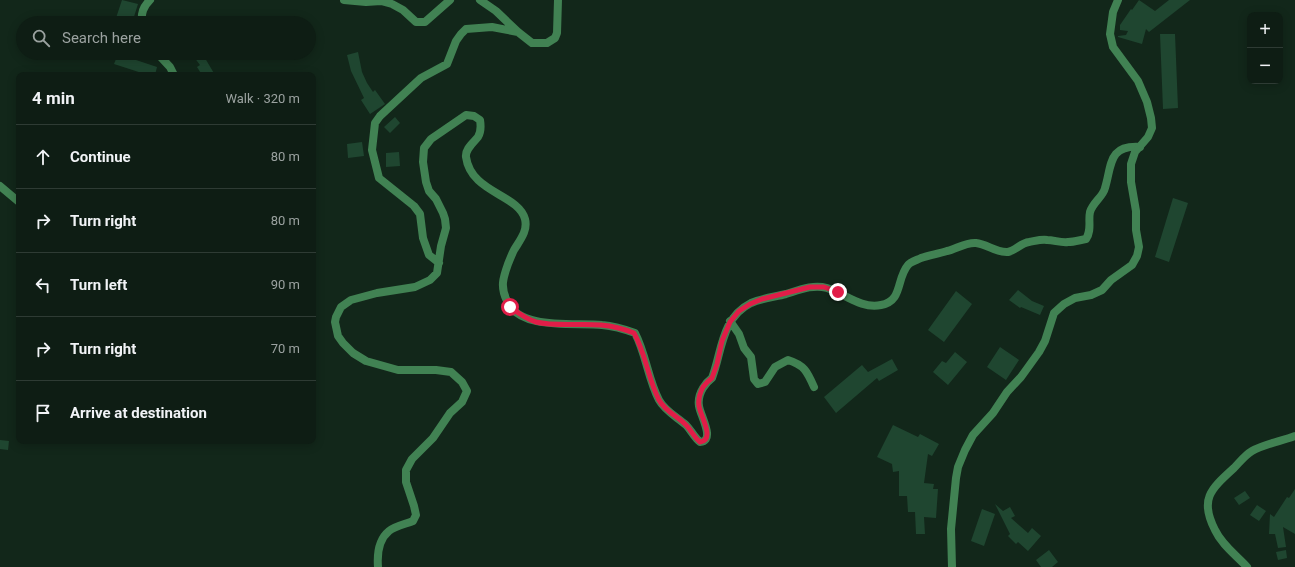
<!DOCTYPE html>
<html lang="en">
<head>
<meta charset="utf-8">
<style>
  :root { --surface:#0e1d14; --page:#17261d; --text:#f1f3f6; --muted:#9ba2a0; --line:#2e3b34 }
  body { margin:0; font-family:Roboto,sans-serif; background:var(--page); color:var(--text) }
  .controls { position:absolute; right:12px; top:12px; display:grid; overflow:hidden; border-radius:8px; box-shadow:0 2px 10px #0003 }
  .controls button { width:36px; height:36px; display:grid; place-items:center; padding:0; border:0; border-bottom:1px solid var(--line); background:var(--surface); color:var(--text); font:20px sans-serif }
  .stop { position:absolute; width:12px; height:12px; margin:-9px; border:3px solid #e11d48; border-radius:50%; background:#fff }
  .stop.end { background:#e11d48; border-color:#fff; box-shadow:0 1px 4px #0008 }
  .list { margin:0; padding:0; list-style:none }
  h2 { display:flex; justify-content:space-between; align-items:center; height:52px; margin:0; padding:0 16px; font-size:17px }
  h2 small { font-size:13px; font-weight:400; color:var(--muted) }
  .list li { display:grid; grid-template-columns:26px 1fr auto; gap:12px; align-items:center; box-sizing:border-box; height:64px; padding:0 16px; border-top:1px solid var(--line) }
  .list b { display:block; font-size:15px; white-space:nowrap }
  .list em { font-size:13px; font-style:normal; color:var(--muted) }
  .icon { flex:none; width:22px; height:22px; fill:none; stroke:currentColor; stroke-width:2; stroke-linecap:round; stroke-linejoin:round }
  .map { position:relative; flex:none; width:1295px; height:567px; overflow:hidden }
  .search { position:absolute; background:var(--surface); box-shadow:0 2px 10px #0003; left:16px; top:16px; width:300px; height:44px; display:flex; align-items:center; gap:10px; box-sizing:border-box; padding:0 14px; border-radius:22px; color:var(--muted); font-size:15px }
  .panel { position:absolute; background:var(--surface); box-shadow:0 2px 10px #0003; left:16px; top:72px; width:300px; height:372px; border-radius:8px }
  .map>svg:first-child { display:block }
  .building { fill:#1f4630 }
  .lines { fill:none; stroke-linecap:round; stroke-linejoin:round }
  .minor { stroke:#418253; stroke-width:8 }
  .tertiary { stroke:#418253; stroke-width:8 }
  .route { stroke:#e11d48; stroke-width:5 }
</style>
</head>
<body>
<div class="map">
<svg width="1295" height="567" viewBox="0 0 1295 567">
  <rect width="100%" height="100%" fill="#12271a"/>
  <path class="building" d="M122,0L138,4L132,23H122L115,21Z
    M1139,0L1155,11L1169,0H1190L1149,32L1146,29L1142,44L1118,37V36L1126,35L1128,31L1120,30V25L1131,9L1132,10Z
    M1160,34H1175L1178,108L1163,109Z
    M358,52L362,72L367,83L373,92L375,90L385,104L370,114L361,100L364,98L351,71L347,55Z
    M191,53H202L215,75H202L197,67L200,65Z
    M118,54L157,67L155,75H148L114,64Z
    M395,117L400,123L390,133L384,127Z
    M362,142L364,156L348,158L347,144Z
    M399,152L400,166L386,167V153Z
    M1173,198L1188,203L1169,262L1155,257Z
    M1018,290L1032,301L1044,306L1040,315L1021,307L1020,308L1009,300Z
    M956,291L972,304L944,342L928,330Z
    M1000,347L1019,360L1006,380L987,367Z
    M955,352L967,362L948,385L933,372L942,361L946,363Z
    M892,359L898,370L879,381L877,378L836,413L824,397L862,365L868,372Z
    M893,425L918,437L920,434L939,444L932,456L928,454L924,483L934,484L933,489H938L936,518L924,517L925,534H916L915,512H908L907,496H899V471L893,472L892,464L877,457Z
    M0,440L9,441L8,450L0,449Z
    M1295,489V534L1283,527L1286,547L1278,548L1275,534H1269L1270,514L1274,517L1287,497L1289,498Z
    M1245,491L1250,498L1239,505L1234,498Z
    M995,504L1003,511L1010,507L1015,516L1011,518L1028,533L1032,528L1041,536L1028,551L1018,542L1016,544L1008,536L1010,534Z
    M1257,505L1266,511L1259,521L1250,515Z
    M982,509L995,514L984,546L971,541Z
    M1049,550L1058,562L1052,567H1041L1036,560Z
    M1286,550L1287,558L1278,560L1276,552Z"/>
  <g class="lines">
    <path class="minor" d="M344,0L366,2L381,1L392,4L403,10L416,22H425L450,0
      M480,0L496,11L518,32L532,43H547L555,38L557,33L558,0
      M142,23C141,13 143,7 150,0
      M157,53L170,67L174,75
      M0,186L19,202
      M439,263L429,255L423,238L420,214L414,206L379,178L372,150L375,123L380,116L421,78L447,64L456,41L461,34L466,29L492,27L518,32
      M730,321L739,334L744,348L751,357L754,379L758,384L765,382L775,367L788,360C804,365 807,371 814,387
      M378,567C377,554 378,540 389,531C395,526 406,524 413,521L416,515L414,506L406,482V470L412,459L433,438L450,413L462,402L467,391L462,382L451,372L436,370H398L366,361L353,353L343,343L338,336L335,322L336,317L341,307L351,300L377,293L415,287L430,280L437,273L441,246L446,228L445,219L443,213L436,199L429,191L426,182L423,162L424,148L431,139L466,115L474,116L480,120C481,126 481,132 478,137C473,143 465,149 466,157C471,193 518,194 525,219C528,231 520,240 514,250C512,254 510,259 508,264C503,278 500,287 507,301C520,331 576,322 602,325C613,326 624,329 635,333C646,354 648,379 659,400C665,411 677,417 686,425C691,430 694,437 700,442C716,441 700,415 699,406C698,400 700,393 703,388C706,383 708,381 712,378C722,352 721,318 751,303C762,298 774,297 786,294C799,290 813,284 827,288C845,294 861,309 881,305C903,301 896,279 908,265C910,262 917,260 921,258C929,255 938,254 947,251C956,249 966,242 976,243C987,244 996,253 1008,252C1016,250 1021,243 1029,242C1035,241 1042,239 1047,240C1054,240 1061,243 1068,242C1074,242 1080,240 1086,239C1092,230 1088,221 1090,212C1093,202 1103,197 1105,188C1112,165 1108,145 1140,147
      M1247,567C1236,555 1222,545 1215,530C1199,499 1211,489 1234,468C1239,463 1245,455 1252,451C1264,444 1282,441 1295,436"/>
    <path class="tertiary" d="M952,567L951,529L956,478L958,467L965,450L973,435L993,413L1007,392L1021,377L1039,352L1045,341L1054,313L1064,304L1075,298L1091,295L1102,290L1111,280L1132,265L1137,256L1139,247L1136,230V211L1131,182V164L1135,152L1148,137L1152,128L1151,118L1147,102L1138,81L1113,47L1110,34L1113,12L1118,0"/>
  </g>
  <g class="lines">
    <path class="route" d="M510,307C518,313 526,319 536,322C557,327 580,323 601,325C613,326 624,329 634,333C646,354 648,379 659,400C665,411 677,416 686,425C691,430 694,437 700,442C716,440 700,415 699,406C698,400 700,393 703,387C706,383 708,381 712,378L717,364L722,341L730,322L739,311L750,304L762,299L810,287H824L838,292"/>
  </g>
</svg>
<div class="controls">
<button>+</button>
<button>−</button>
</div>
<div class="stop" style="left:510px;top:307px"></div>
<div class="stop end" style="left:838px;top:292px"></div>
<div class="search"><svg class="icon" aria-label="search" viewBox="0 0 24 24"><circle cx="10" cy="10" r="6"/><path d="M15 15l6 6"/></svg>Search here</div>
<section class="panel">
<h2>4 min<small>Walk · 320 m</small></h2>
<ul class="list">
<li><svg class="icon" aria-label="ahead" viewBox="0 0 24 24"><path d="M12 20V5M6 11l6-6 6 6"/></svg><div><b>Continue</b></div><em>80 m</em></li>
<li><svg class="icon" aria-label="right" viewBox="0 0 24 24"><path d="M7 20v-9h11M14 6l5 5-5 5"/></svg><div><b>Turn right</b></div><em>80 m</em></li>
<li><svg class="icon" aria-label="left" viewBox="0 0 24 24"><path d="M17 20v-9H6M10 6l-5 5 5 5"/></svg><div><b>Turn left</b></div><em>90 m</em></li>
<li><svg class="icon" aria-label="right" viewBox="0 0 24 24"><path d="M7 20v-9h11M14 6l5 5-5 5"/></svg><div><b>Turn right</b></div><em>70 m</em></li>
<li><svg class="icon" aria-label="arrive" viewBox="0 0 24 24"><path d="M6 21V4h12l-3 4 3 4H6"/></svg><div><b>Arrive at destination</b></div></li>
</ul>
</section>
</div>
</body>
</html>
